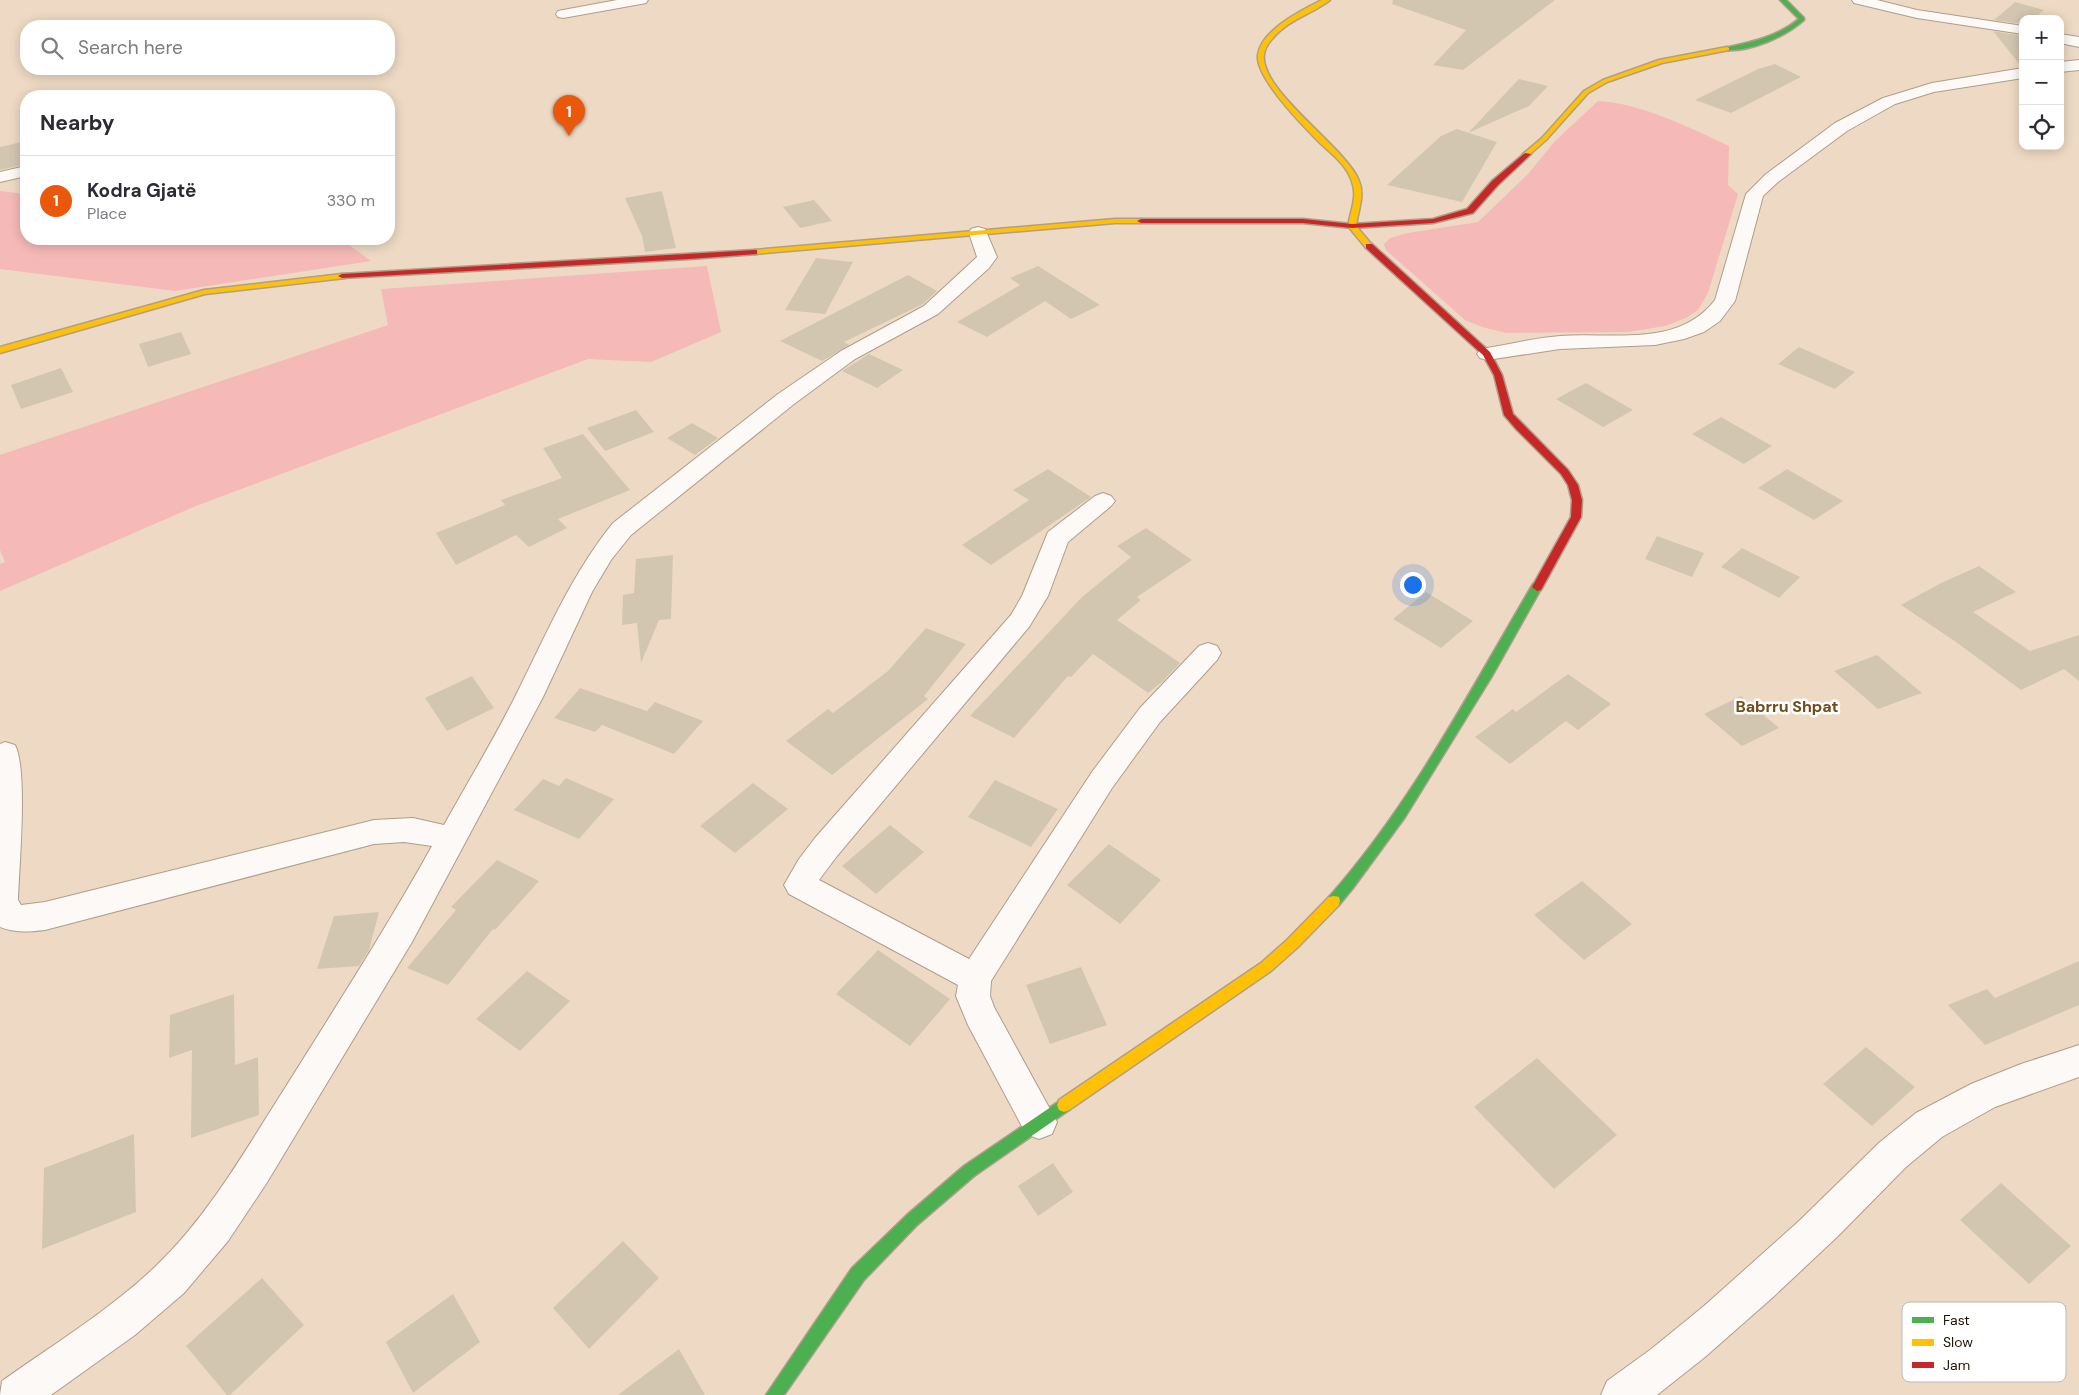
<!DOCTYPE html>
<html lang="en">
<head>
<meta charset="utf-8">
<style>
  :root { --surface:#fff; --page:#f7f7f7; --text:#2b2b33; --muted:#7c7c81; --line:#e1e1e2; --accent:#ea580c }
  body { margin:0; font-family:"DM Sans",sans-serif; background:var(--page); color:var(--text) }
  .controls { position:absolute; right:15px; top:15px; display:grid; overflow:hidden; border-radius:10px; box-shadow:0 2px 12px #0003 }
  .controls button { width:45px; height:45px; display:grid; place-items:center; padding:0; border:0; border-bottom:1px solid var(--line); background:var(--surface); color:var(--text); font:25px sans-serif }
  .you { position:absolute; left:1412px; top:584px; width:18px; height:18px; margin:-12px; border:4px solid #fff; border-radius:50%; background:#1a73e8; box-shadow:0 0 0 8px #1a73e833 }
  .badge { display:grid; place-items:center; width:32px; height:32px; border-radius:50%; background:var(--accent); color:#fff; font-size:16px; font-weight:700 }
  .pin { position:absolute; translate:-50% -41px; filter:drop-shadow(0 1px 2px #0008) }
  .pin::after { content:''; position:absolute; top:26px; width:18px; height:15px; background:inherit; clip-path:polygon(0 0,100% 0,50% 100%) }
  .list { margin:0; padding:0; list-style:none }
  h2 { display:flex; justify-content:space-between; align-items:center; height:65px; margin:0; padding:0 20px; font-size:21px }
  h2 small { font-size:16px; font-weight:400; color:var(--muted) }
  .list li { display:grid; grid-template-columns:32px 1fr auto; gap:15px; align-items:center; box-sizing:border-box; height:90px; padding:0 20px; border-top:1px solid var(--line) }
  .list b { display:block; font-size:19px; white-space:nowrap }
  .list p { margin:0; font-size:16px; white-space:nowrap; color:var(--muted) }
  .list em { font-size:16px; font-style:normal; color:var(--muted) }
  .icon { flex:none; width:28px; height:28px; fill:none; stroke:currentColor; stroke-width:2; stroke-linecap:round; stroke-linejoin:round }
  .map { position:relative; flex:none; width:2079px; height:1395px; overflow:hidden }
  .search { position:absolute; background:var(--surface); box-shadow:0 2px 12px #0003; left:20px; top:20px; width:375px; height:55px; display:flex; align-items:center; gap:12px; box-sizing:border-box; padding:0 18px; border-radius:20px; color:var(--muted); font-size:19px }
  .panel { position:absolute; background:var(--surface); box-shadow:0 2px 12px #0003; left:20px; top:90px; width:375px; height:155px; border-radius:20px }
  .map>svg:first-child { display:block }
  .green { fill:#f5b9b7 }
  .building { fill:#d3c6b1 }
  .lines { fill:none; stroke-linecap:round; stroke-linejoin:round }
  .street-casing { stroke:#ae9e8b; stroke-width:2 }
  .fast-casing { stroke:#ae9e8b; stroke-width:3 }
  .slow-casing { stroke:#ae9e8b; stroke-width:3 }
  .jam-casing { stroke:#ae9e8b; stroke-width:3 }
  .street { fill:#fcf9f6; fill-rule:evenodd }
  .fast { fill:#4caf50; fill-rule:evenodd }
  .slow { fill:#ffc107; fill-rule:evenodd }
  .jam { fill:#c62828; fill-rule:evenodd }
  .labels { text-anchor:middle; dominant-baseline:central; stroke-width:5; stroke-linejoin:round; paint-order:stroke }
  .quarter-label { font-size:16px; font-weight:bold; fill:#714b19; stroke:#fff }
  .key { fill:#fff; stroke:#beb9b3; stroke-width:1 }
  .key-label { font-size:14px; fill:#251503 }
</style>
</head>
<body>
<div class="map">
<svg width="2079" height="1395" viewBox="0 0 2079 1395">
  <rect width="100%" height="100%" fill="#eedac4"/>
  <path class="green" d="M1598,101C1640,103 1691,128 1729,146L1728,185L1738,194L1708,293L1698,310L1686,318L1665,326L1628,332L1506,333L1482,327L1465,320L1386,250L1384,244L1390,238L1408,233L1478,222L1528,174L1555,141Z
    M0,191L26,194V239H341L371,261L175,291L0,269Z
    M707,266L721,332L651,362L588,359L196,506L0,591V564L5,562L0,550V455L388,325L381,289Z"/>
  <path class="building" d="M1393,0H1555L1463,70L1433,65L1466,30L1392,4Z
    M2015,2L2044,10L2033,19H2023V24L1994,20Z
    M1993,31L2023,36V66H2021Z
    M1775,64L1801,77L1731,113L1695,100L1758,69Z
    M1519,79L1548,86L1529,106L1468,133Z
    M1457,129L1497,142L1462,202L1387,185L1441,136Z
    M26,141V164L0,170V147Z
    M662,191L676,248L645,252L642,236L625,198Z
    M814,200L832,221L800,228L783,207Z
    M816,258L853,262L825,314L785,310Z
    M1038,266L1100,305L1071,319L1045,301L987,337L957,322L1020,285L1010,278Z
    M908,275L937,291L923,304L844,342L849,345L822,361L780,341Z
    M181,332L191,354L148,367L139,344Z
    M1799,347L1855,372L1835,389L1778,364Z
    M869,354L903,370L877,388L842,371Z
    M61,368L73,392L21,409L11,385Z
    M1586,383L1633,410L1603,427L1556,399Z
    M636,410L654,432L605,451L587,428Z
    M1721,417L1772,446L1744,464L1692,434Z
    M692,423L718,438L695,455L667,438Z
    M583,434L630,490L558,519L567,528L529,547L516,535L456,565L436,533L505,505L501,500L562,478L543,448Z
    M1048,469L1091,497L991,565L962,545L1029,500L1013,490Z
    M1787,469L1843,501L1814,520L1758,488Z
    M1146,528L1192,560L1137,597L1141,600L1117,620L1180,663L1162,682L1148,693L1093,654L1071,677L1068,676L1014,738L970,716L1082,597L1131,557L1117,546Z
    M1657,536L1704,553L1692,577L1645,559Z
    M1742,548L1800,577L1779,598L1721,567Z
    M673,555L671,619L659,620L641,663L637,623L622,625L623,595L634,593L636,559Z
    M1979,566L2016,592L1973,612L2030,651L2079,635V681L2064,669L2021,690L1956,642L1901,605L1941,583Z
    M1426,592L1473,621L1441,648L1393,619Z
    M926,628L966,644L924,696L928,699L832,775L786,741L828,709L833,713L888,671Z
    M1877,655L1922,693L1878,709L1834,671Z
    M1568,674L1611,704L1578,730L1566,721L1510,764L1475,737L1513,709L1516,712Z
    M472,676L494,708L447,731L425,698Z
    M580,688L647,711L655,702L703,721L674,754L602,725L595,732L554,718Z
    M1741,696L1779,728L1742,746L1704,714Z
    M566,778L614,799L579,839L514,810L543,779L559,786Z
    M995,780L1058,809L1031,847L968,817Z
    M753,783L788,809L735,853L700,826Z
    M890,825L924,852L876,894L842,866Z
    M1109,844L1161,880L1120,924L1067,885Z
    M497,860L539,881L495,930L493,929L448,985L407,968L456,910L451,907Z
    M1582,881L1632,924L1584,960L1534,915Z
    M379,912L369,950L359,966L317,969L334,916Z
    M878,950L950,999L910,1046L836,994Z
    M2079,961V1005L1985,1045L1948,1005L1987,989L1995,998Z
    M1081,967L1107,1025L1050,1044L1026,985Z
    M527,971L570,1001L520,1051L476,1019Z
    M234,994L235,1065L258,1057L259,1115L191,1138L192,1050L169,1058L170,1015Z
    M1866,1047L1915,1087L1872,1126L1823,1084Z
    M1537,1058L1617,1135L1554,1189L1474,1107Z
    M134,1134L136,1212L42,1249L44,1168Z
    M1053,1163L1073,1192L1038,1216L1018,1186Z
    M2001,1183L2071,1246L2029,1284L1960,1220Z
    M623,1241L659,1278L589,1349L553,1308Z
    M262,1278L304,1325L230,1395H227L186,1346Z
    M453,1294L480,1342L413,1393L386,1342Z
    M679,1349L705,1395H618Z"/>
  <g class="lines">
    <g class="street-casing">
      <path id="street" d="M617,0H648L646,3L641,4L563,18L558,17L556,14L558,11L563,10Z
        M1852,0H1877L1917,10L2023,26V34L1917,18L1854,3Z
        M2060,34L2079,37V47L2060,43Z
        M2079,60V70L2060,72V62Z
        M2023,68V78L1934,92L1895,104L1847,131L1778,182L1763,196L1735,301L1720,321L1704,332L1684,339L1655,345L1560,349L1487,360L1480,358L1477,354L1480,350L1487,348C1511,344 1535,338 1560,336C1613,332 1678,348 1715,300L1746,194L1766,174L1835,123L1883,98L1932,83Z
        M26,166V176L0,182V172Z
        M978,227L985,229L997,257L989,268L938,314L855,359L794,404L631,535L611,560L592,592L543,697L412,942L266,1184L228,1241L184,1293L135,1335L51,1395H0L2,1381C54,1344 110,1310 156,1266C209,1215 246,1149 285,1088C335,1008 386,929 432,846L404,842L374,844L45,930C28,932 16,933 0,927V744L5,742L15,745C28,770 19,867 18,900L21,905L45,902L374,820L413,818L444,825C468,782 494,739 516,695C546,635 571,575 613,523L778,394L841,351L924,306L977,257L969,233L971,229Z
        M1103,493L1111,496L1115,501L1111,506L1068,542L1048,596L1029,627L837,856L819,880L969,959L1092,772L1140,708L1199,646L1208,643L1217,646L1221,653L1217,660L1160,722L1112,788L991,981L990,996L994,1007L1057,1122L1052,1134L1039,1139L1026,1134L968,1025L956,996L958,985L789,894L784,885L799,859L815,838L1011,615L1022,596L1048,532L1095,496Z
        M2079,1045V1077L1995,1107L1942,1137L1906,1167L1838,1236L1772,1298L1705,1357L1657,1395H1601L1607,1381L1650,1350L1704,1306L1798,1222L1880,1142L1916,1113L1971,1084L2021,1064Z"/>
    </g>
    <g class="fast-casing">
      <path id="fast" d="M1780,0H1786L1804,18V20C1785,37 1750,52 1725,50V48C1752,42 1777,37 1799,19Z
        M1537,583L1542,587L1492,676L1405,817L1353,888L1339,905L1334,906L1329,905L1328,901L1329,897C1412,803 1470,691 1533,584Z
        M1064,1098L1069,1100L1071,1105L1069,1110L974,1176L917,1225L864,1280L784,1395H766L852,1268L907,1215L964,1166Z"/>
    </g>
    <g class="slow-casing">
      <path id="slow" d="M1322,0H1330C1312,14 1289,19 1273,38C1269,42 1265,49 1264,54C1259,91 1346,147 1359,181C1365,195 1358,211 1356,226L1373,246L1369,248H1366L1348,226C1350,213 1357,198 1353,185C1349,167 1333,155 1321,144C1305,128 1255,78 1258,55C1261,30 1302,10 1322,0Z
        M1727,47L1729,48V50L1662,63L1607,82L1588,93L1546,140L1529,155L1523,154L1542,138L1584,91L1603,80L1659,60Z
        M1115,219H1141L1145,221L1141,223H1115L754,254L750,252L754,250Z
        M342,274L346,276L345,278L205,294L0,353V347L204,290Z
        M1334,896L1339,897L1340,901L1339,905L1297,948L1271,971L1069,1110L1064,1112L1059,1110L1057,1105L1059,1100L1261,963L1287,940L1329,897Z"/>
    </g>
    <g class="jam-casing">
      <path id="jam" d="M1525,153L1531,154L1498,185L1473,213L1433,223L1352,228L1303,223H1141L1137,221L1141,219H1303L1352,224L1433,219L1467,209L1492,181Z
        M1366,244H1372L1490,352L1502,375L1513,414L1568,470L1578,485L1582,500L1581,517L1541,590L1537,591L1532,587L1571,517L1572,500L1568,485L1561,474L1516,429L1504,415L1494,375L1483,355L1366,248Z
        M754,250H757V254L689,259L342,278L338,276L342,274Z"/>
    </g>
    <use href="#street" class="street"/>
    <use href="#fast" class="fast"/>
    <use href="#slow" class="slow"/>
    <use href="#jam" class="jam"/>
  </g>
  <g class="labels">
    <g class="quarter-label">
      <text x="1787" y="706">Babrru Shpat</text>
    </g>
  </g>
  <rect x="1902" y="1302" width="164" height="80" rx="8" class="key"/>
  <rect x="1912" y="1317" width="22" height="6" fill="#4caf50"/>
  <rect x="1912" y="1339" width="22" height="7" fill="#ffc107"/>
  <rect x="1912" y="1362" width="22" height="6" fill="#c62828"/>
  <g class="key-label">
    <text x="1943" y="1325">Fast</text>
    <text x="1943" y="1347">Slow</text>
    <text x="1943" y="1370">Jam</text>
  </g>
</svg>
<div class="controls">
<button>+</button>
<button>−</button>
<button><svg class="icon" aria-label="locate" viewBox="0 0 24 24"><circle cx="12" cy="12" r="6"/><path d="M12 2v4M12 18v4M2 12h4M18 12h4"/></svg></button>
</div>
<div class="you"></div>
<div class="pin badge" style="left:569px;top:136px">1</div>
<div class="search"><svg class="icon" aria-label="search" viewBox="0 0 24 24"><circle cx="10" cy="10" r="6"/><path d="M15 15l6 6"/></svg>Search here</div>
<section class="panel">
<h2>Nearby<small></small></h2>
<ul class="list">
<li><span class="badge">1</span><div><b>Kodra Gjatë</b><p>Place</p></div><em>330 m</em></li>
</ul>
</section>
</div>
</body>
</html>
